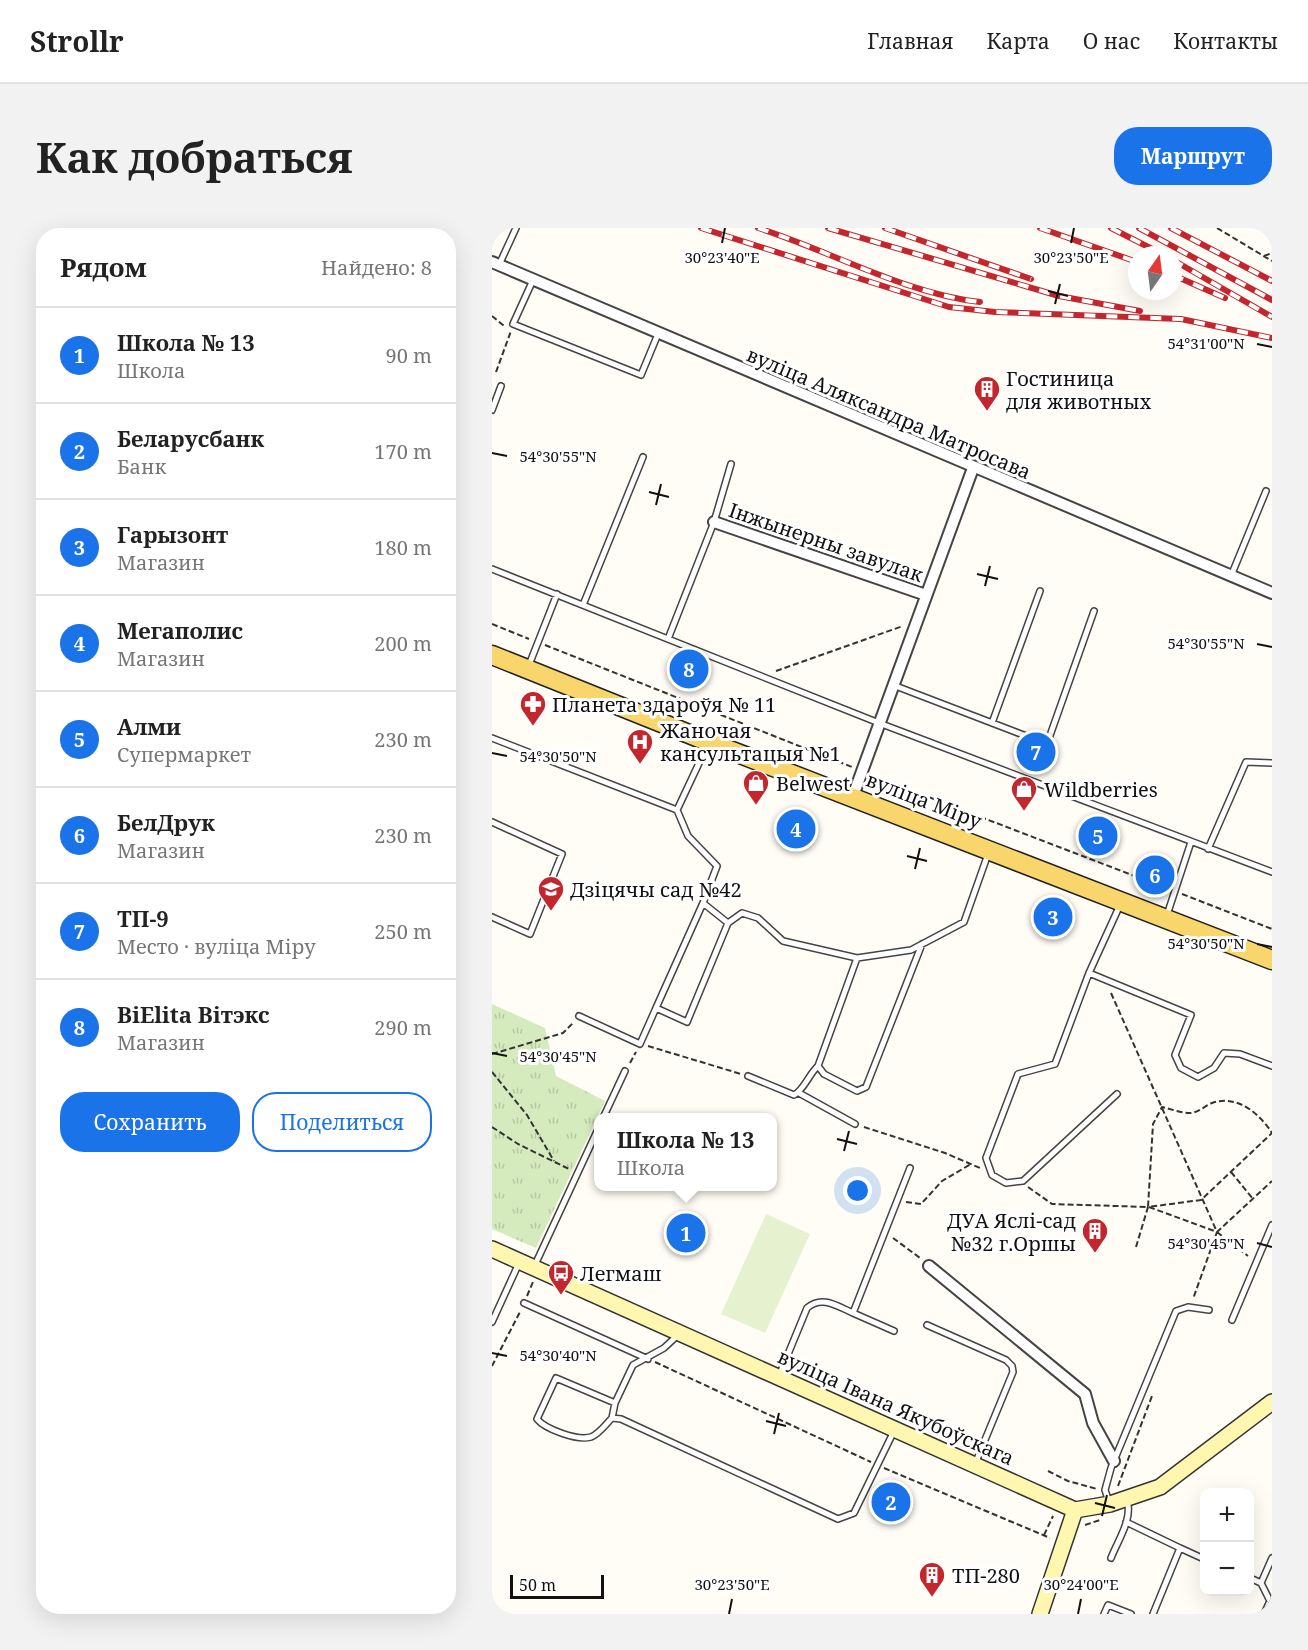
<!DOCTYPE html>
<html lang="ru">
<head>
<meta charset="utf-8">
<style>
  :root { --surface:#fff; --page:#f2f2f2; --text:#222; --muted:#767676; --line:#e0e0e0; --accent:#1a73e8 }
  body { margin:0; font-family:"Noto Serif",serif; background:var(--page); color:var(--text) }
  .controls { position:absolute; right:18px; bottom:18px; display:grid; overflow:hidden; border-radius:12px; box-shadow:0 6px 24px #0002 }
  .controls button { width:54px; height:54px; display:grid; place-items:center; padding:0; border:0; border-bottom:2px solid var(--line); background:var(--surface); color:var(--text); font:30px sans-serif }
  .compass { position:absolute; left:636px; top:18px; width:54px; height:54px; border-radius:50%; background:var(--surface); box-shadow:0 6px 24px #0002; rotate:14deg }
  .scale { position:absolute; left:18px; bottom:15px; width:94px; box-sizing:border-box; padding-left:6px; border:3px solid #111; border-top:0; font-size:16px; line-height:21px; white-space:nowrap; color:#111; -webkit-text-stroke:4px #fff; paint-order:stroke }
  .you { position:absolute; left:366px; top:963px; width:21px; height:21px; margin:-15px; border:4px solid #fff; border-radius:50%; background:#1a73e8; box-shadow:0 0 0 9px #1a73e833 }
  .badge { display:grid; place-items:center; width:39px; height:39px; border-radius:50%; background:var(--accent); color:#fff; font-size:20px; font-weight:700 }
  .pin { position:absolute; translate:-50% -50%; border:3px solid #fff; box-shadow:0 2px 6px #0006 }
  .popup { position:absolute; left:102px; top:885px; width:183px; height:78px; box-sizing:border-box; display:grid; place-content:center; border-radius:12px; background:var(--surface); filter:drop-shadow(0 2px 4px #0005); font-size:20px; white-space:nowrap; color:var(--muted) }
  .popup b { font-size:22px; color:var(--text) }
  .popup::after { content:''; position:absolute; left:50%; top:100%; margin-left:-12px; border:12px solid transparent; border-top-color:var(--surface) }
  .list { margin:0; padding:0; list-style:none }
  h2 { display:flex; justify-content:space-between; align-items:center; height:78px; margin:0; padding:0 24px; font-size:26px }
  h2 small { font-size:20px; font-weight:400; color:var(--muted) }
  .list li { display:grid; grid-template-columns:39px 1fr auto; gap:18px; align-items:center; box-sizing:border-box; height:96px; padding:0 24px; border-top:2px solid var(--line) }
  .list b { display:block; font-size:22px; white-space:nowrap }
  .list p { margin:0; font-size:20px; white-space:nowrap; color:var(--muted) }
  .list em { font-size:20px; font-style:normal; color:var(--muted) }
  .actions { display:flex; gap:12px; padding:18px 24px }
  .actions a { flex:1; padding:14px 0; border:2px solid var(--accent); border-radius:24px; text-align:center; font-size:21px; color:var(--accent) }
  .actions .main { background:var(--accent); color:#fff }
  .map { position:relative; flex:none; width:780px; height:1386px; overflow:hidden; border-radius:24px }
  header { display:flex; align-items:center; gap:36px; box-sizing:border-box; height:84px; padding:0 30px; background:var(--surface); border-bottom:2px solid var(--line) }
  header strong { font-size:28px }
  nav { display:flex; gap:33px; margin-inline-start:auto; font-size:21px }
  .intro { display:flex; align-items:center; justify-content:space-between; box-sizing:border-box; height:144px; padding:0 36px }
  h1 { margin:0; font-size:42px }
  .button { padding:15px 27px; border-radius:24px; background:var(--accent); color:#fff; font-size:21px; font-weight:700 }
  main { display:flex; gap:36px; padding:0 36px }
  aside { flex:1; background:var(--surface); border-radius:24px; box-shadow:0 6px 24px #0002 }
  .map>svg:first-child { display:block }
  .park { fill:url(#park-tufts) }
  .pitch { fill:#e6f2cf }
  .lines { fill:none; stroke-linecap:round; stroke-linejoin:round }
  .lane-casing { stroke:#444; stroke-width:8 }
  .street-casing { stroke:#444; stroke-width:14 }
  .secondary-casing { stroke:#333; stroke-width:18 }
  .primary-casing { stroke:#222; stroke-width:21 }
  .path { stroke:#333; stroke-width:2; stroke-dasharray:6 3; stroke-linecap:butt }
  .lane { stroke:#fff; stroke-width:5 }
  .street { stroke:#fff; stroke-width:10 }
  .secondary { stroke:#fff6b0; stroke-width:15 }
  .primary { stroke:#f9d66b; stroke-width:18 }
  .rail-casing { stroke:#c4262e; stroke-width:6 }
  .rail { stroke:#fff; stroke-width:4; stroke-dasharray:11; stroke-linecap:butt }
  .ticks { fill:none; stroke:#111; stroke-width:2 }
  .labels { text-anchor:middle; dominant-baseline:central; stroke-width:6; stroke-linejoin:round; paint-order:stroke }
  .poi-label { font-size:20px; fill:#111; stroke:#fff; text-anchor:start }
  .street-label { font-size:20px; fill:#111; stroke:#fff }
  .ticks-label { font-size:15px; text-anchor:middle; fill:#111; stroke:#fff; stroke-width:6; stroke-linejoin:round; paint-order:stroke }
</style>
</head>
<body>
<header>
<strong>Strollr</strong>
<nav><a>Главная</a><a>Карта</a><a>О нас</a><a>Контакты</a></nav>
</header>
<div class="intro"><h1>Как добраться</h1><a class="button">Маршрут</a></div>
<main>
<aside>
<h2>Рядом<small>Найдено: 8</small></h2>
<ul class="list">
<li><span class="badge">1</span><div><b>Школа № 13</b><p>Школа</p></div><em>90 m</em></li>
<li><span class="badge">2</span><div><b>Беларусбанк</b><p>Банк</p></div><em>170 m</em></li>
<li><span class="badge">3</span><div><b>Гарызонт</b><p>Магазин</p></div><em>180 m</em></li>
<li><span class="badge">4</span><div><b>Мегаполис</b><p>Магазин</p></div><em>200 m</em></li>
<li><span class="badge">5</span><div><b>Алми</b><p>Супермаркет</p></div><em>230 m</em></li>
<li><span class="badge">6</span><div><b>БелДрук</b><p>Магазин</p></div><em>230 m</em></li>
<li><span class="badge">7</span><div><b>ТП-9</b><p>Место · вуліца Міру</p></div><em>250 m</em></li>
<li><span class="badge">8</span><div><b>ВiElita Вітэкс</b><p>Магазин</p></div><em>290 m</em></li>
</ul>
<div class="actions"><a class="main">Сохранить</a><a>Поделиться</a></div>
</aside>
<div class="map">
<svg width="780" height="1386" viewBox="0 0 780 1386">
  <defs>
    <pattern id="park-tufts" width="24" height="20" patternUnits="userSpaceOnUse" patternTransform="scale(1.5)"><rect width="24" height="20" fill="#d5ebbd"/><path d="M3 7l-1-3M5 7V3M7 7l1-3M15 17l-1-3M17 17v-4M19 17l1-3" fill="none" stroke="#b6c8a1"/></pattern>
  </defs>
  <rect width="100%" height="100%" fill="#fffdf5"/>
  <path class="park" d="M0,776L53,800L64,848L113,873L44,1020L0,1001Z"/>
  <path class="pitch" d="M274,986L318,1006L273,1105L229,1086Z"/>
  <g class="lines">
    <g class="lane-casing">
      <path id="lane" d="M7,37L24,0
        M41,52L21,96L149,147L166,106
        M0,182L9,158
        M0,341L387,495L780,644
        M739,348L774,263
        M91,377L151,229
        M176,411L222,294L239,236
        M37,437L65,366
        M401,457L555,516L602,383
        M500,495L548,363
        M0,510L185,582L216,516
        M185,582L196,608L225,638L211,675L236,695
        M0,594L70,626L38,706L0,689
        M716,621L754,534L780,535
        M211,675L164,780L195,794L236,695L250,685L266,690L291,713L365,730L419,722L472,694L496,626
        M675,687L699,614
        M365,730L326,838L332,846L365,863L374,859L430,716
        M597,745L699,787L683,827L689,840L706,849L722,840L732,825L748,826L780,838
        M87,788L148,816L164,780
        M256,848L302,867C312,862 317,846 326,838
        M307,865L363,896
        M625,866L531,953L514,955L500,947L494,930L526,846L563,836L597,745L628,677
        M111,890L133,843
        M42,1039L107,899
        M32,1075L156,1131
        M361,1085L402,1103
        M740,1092L780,997
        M0,1094L27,1035
        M435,1097L514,1132L520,1138L521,1144L483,1236
        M187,1106L172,1120L141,1137L123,1175L120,1190L129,1191L346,1291L362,1285L402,1203
        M287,1148L315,1080C330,1067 345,1078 361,1085L418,940
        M120,1190C114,1196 107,1206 99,1209C85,1213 53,1201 45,1191L64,1150L123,1175
        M617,1274L613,1262L619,1240L684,1083L696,1079L717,1082
        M634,1294L688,1320L661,1386
        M688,1320L712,1331
        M619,1330C626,1312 641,1291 635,1272
        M758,1350L769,1355L778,1373L772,1386
        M769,1355L780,1330
        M612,1386L616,1377L639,1386"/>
    </g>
    <g class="street-casing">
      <path id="street" d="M0,34L780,365
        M222,294L434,367
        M361,568L481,240
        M437,1038L593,1166L601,1195L622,1233"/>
    </g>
    <g class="secondary-casing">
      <path id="secondary" d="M0,1021L583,1282L618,1276L668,1259L780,1174
        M548,1386L583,1282"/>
    </g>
    <g class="primary-casing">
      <path id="primary" d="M0,427L217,514L780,732"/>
    </g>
    <path class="path" d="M725,0L780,33
      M772,28L780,25
      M0,88L12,98
      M4,144L19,103
      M0,396L37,411
      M53,417L360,539
      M284,443L411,398
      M379,547L674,660
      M690,666L780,701
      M619,765L725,1004L780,953
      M156,818L249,846
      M0,826L71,805L82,794
      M138,835L144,824
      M0,844L35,887L62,933
      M0,899L26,916L77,941
      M372,899L453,925L488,940
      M739,944L761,971
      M536,959L560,976L656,979L661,896L670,879C679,881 689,885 698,885C705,885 713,878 720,875C745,866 768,886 780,905
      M414,974L429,976L450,953L479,936
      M657,979L725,1004L701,1071
      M725,1004L756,1028
      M401,1010L428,1030
      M644,1019L656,979L709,972L780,905
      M35,1068L41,1054
      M163,1134L379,1234
      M0,1138L29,1082
      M392,1240L558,1310
      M556,1243L576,1253L605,1261
      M626,1258L660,1168
      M593,1297L608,1292
      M552,1307L561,1288"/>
    <use href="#lane" class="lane"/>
    <use href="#street" class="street"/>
    <use href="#secondary" class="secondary"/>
    <use href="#primary" class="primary"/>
    <g class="rail-casing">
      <path id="rail" d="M209,0L457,79L503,84L689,91L780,110
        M266,0C339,23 411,65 488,74
        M336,0L567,68L648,83
        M393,0L539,51
        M548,0L645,34
        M619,0L672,27
        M647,0L780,72
        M679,0L780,53
        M681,32L780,89
        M681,47L733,70"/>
    </g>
    <use href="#rail" class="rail"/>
  </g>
  <path class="ticks" d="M230,15L233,0M579,15L582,0M556,63L576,68M563,76L568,56M765,116L780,119M0,225L15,228M157,264L177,269M164,277L169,256M485,346L506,351M493,358L498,338M765,416L780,419M0,525L15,528M415,628L435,633M423,641L428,620M765,716L780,719M0,825L15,828M345,911L365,916M352,923L357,903M765,1015L780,1019M0,1125L15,1128M274,1193L294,1198M282,1206L287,1185M603,1275L623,1280M610,1288L615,1267M237,1386L240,1371M586,1386L589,1371"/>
  <defs>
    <g id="building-pin" transform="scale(1.35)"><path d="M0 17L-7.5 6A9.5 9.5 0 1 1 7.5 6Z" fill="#c4262e" stroke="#fff"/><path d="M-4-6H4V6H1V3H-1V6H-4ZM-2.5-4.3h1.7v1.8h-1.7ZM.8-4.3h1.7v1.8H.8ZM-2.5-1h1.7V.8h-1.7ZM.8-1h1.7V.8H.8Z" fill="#fff"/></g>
    <g id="pharmacy-pin" transform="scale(1.35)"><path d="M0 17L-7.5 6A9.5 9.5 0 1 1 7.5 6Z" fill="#c4262e" stroke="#fff"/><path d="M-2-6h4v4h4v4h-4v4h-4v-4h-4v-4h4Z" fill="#fff"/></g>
    <g id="hospital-pin" transform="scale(1.35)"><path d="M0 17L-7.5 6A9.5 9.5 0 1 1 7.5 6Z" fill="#c4262e" stroke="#fff"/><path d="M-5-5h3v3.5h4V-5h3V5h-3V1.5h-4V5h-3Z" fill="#fff"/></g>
    <g id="shop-pin" transform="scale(1.35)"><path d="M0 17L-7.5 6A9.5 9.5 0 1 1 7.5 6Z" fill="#c4262e" stroke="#fff"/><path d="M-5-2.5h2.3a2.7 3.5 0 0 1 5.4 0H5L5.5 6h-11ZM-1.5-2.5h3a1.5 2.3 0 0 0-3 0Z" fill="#fff"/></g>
    <g id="school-pin" transform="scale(1.35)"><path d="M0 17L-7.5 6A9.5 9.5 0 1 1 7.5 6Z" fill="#c4262e" stroke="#fff"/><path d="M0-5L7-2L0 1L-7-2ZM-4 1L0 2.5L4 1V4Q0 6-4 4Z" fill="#fff"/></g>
    <g id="bus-pin" transform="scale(1.35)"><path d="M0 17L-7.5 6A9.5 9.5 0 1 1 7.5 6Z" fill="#c4262e" stroke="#fff"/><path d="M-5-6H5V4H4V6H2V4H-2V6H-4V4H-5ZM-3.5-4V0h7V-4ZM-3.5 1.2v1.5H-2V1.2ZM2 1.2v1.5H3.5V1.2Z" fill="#fff"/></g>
  </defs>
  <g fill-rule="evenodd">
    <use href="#building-pin" x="495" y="161"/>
    <use href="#pharmacy-pin" x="41" y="476"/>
    <use href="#hospital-pin" x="148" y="514"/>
    <use href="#shop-pin" x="264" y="555"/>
    <use href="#shop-pin" x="532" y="561"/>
    <use href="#school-pin" x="59" y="661"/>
    <use href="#building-pin" x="603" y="1003"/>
    <use href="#bus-pin" x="69" y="1045"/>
    <use href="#building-pin" x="440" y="1347"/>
  </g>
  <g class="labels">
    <g class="poi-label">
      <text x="514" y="150">Гостиница<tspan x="514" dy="23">для животных</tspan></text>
      <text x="60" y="476">Планета здароўя № 11</text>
      <text x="168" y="502">Жаночая<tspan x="168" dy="23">кансультацыя №1</tspan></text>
      <text x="284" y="555">Belwest</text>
      <text x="552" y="561">Wildberries</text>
      <text x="78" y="661">Дзіцячы сад №42</text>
      <text x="584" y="992" text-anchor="end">ДУА Яслі-сад<tspan x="584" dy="23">№32 г.Оршы</tspan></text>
      <text x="88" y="1045">Легмаш</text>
      <text x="460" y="1347">ТП-280</text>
    </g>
    <g class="street-label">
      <text transform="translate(397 185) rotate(23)">вуліца Аляксандра Матросава</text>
      <text transform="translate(334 314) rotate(19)">Інжынерны завулак</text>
      <text transform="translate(432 572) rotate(21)">вуліца Міру</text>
      <text transform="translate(404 1179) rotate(24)">вуліца Івана Якубоўскага</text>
    </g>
  </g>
  <g class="ticks-label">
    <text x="230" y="35">30°23'40"E</text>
    <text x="579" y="35">30°23'50"E</text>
    <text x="714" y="121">54°31'00"N</text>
    <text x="66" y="234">54°30'55"N</text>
    <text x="714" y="421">54°30'55"N</text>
    <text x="66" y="534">54°30'50"N</text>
    <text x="714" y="721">54°30'50"N</text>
    <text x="66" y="834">54°30'45"N</text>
    <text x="714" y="1021">54°30'45"N</text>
    <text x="66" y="1133">54°30'40"N</text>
    <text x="240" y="1362">30°23'50"E</text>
    <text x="589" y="1362">30°24'00"E</text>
  </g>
</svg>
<div class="controls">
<button>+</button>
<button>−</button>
</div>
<svg class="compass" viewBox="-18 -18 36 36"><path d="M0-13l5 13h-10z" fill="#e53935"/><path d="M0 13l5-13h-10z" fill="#767676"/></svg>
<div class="scale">50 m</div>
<div class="you"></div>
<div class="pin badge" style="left:194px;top:1005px">1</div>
<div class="popup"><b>Школа № 13</b>Школа</div>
<div class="pin badge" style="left:399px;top:1274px">2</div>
<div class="pin badge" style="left:561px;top:689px">3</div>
<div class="pin badge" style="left:304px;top:601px">4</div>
<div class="pin badge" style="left:606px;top:608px">5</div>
<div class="pin badge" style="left:663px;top:647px">6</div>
<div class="pin badge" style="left:544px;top:524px">7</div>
<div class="pin badge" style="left:197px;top:441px">8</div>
</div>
</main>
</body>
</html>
